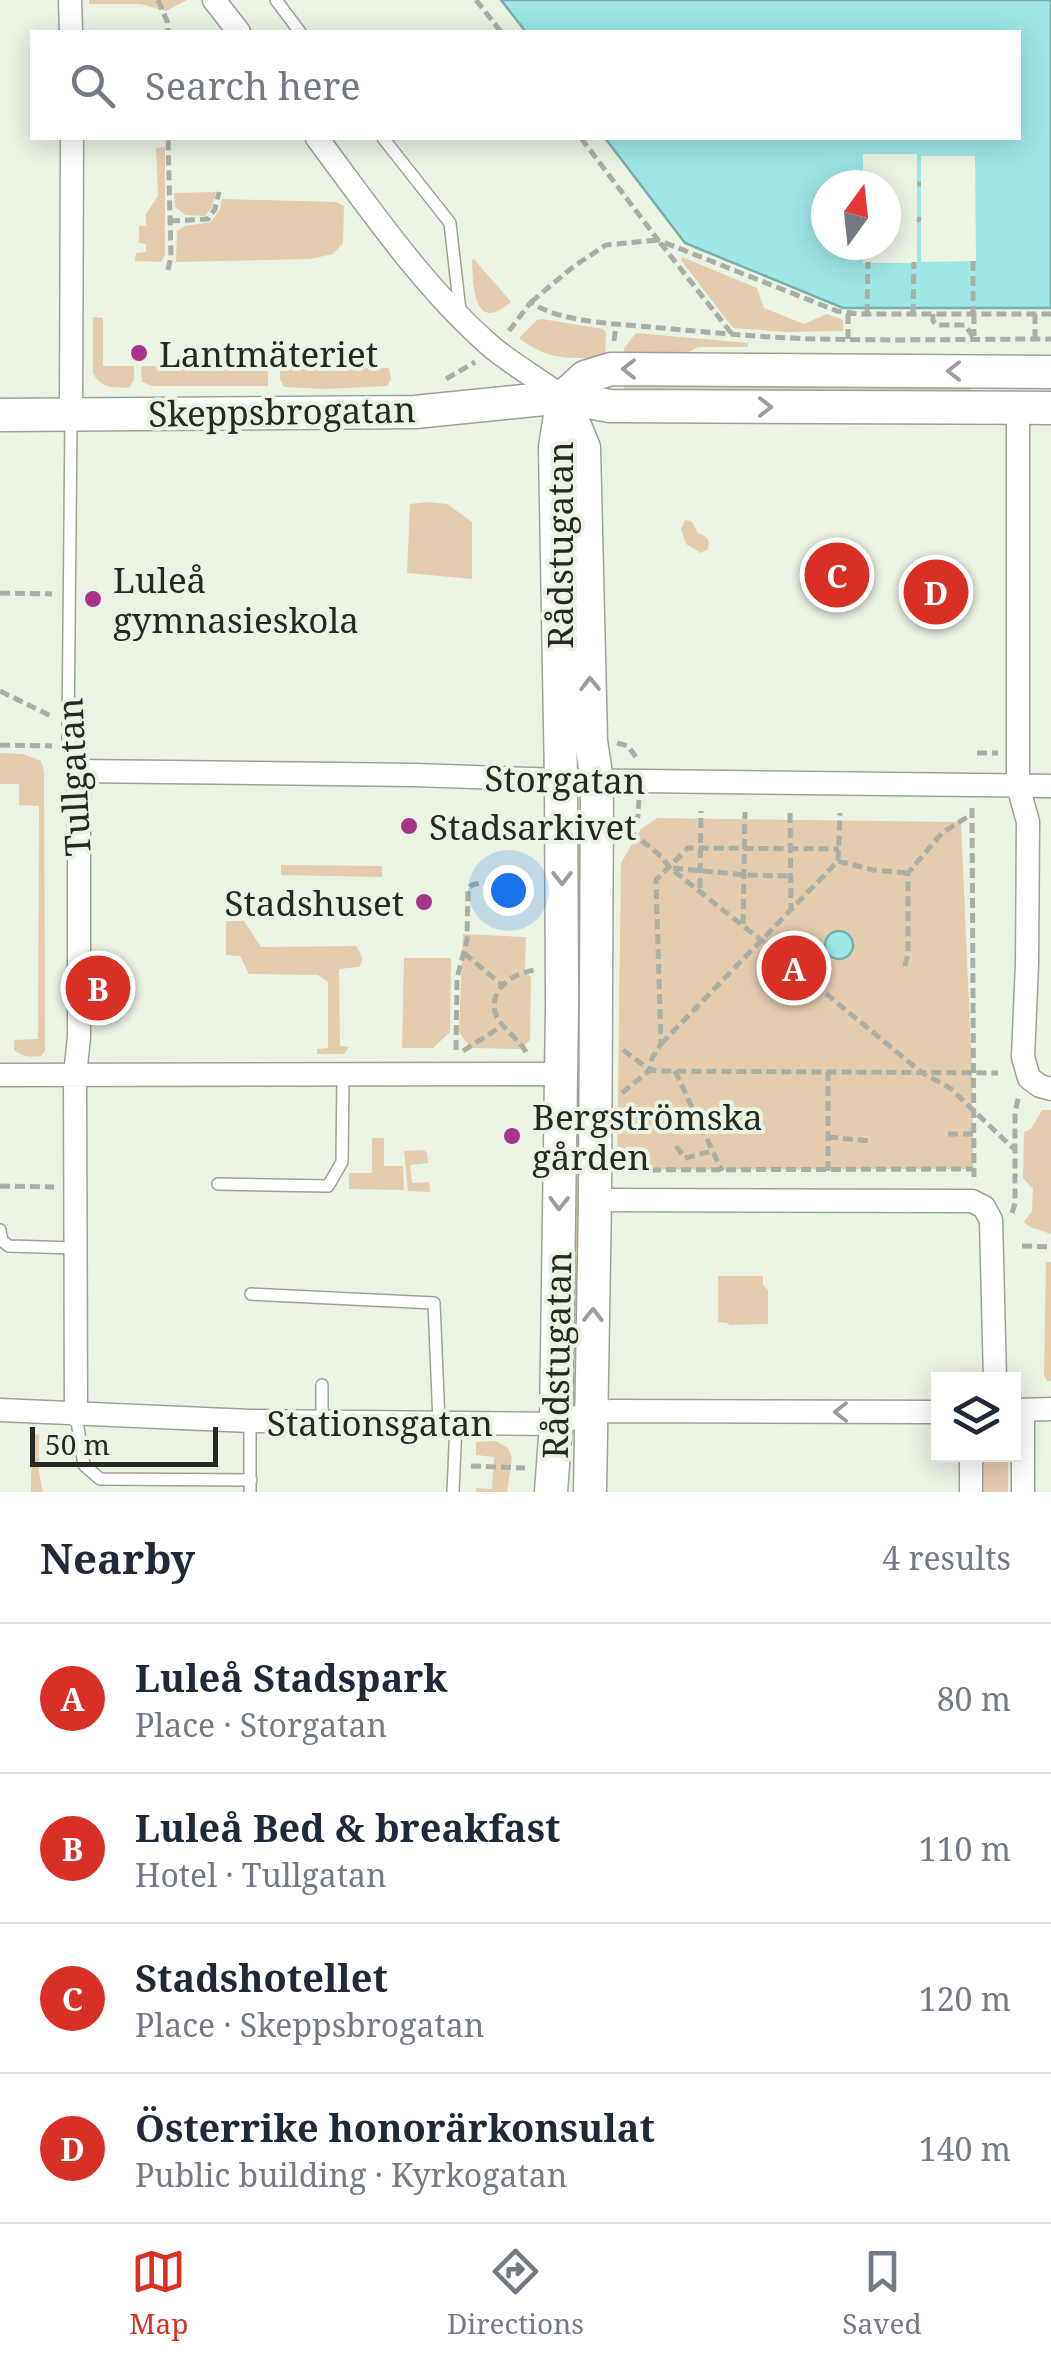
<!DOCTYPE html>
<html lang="en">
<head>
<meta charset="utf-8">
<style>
  :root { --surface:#fff; --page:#f2f2f3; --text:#1f2937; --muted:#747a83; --line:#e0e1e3; --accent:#d93025 }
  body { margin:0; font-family:"Noto Serif",serif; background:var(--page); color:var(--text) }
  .controls { position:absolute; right:30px; bottom:30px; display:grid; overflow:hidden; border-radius:0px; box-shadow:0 5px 25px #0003 }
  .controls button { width:90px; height:90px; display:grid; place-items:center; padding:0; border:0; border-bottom:2px solid var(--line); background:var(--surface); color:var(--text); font:50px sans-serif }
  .compass { position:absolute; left:811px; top:170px; width:90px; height:90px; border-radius:50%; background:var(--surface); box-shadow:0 5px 25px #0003; rotate:15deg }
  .scale { position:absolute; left:30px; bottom:25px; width:188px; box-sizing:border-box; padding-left:10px; border:5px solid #252823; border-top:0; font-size:28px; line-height:35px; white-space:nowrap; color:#252823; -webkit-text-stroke:8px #ebf3e5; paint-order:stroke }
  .you { position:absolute; left:508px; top:890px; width:35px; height:35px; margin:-25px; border:8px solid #fff; border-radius:50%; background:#1a73e8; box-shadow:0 0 0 15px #1a73e833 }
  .badge { display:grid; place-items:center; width:65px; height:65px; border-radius:50%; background:var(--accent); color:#fff; font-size:32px; font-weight:700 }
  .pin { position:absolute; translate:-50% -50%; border:5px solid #fff; box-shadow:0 2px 10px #0006 }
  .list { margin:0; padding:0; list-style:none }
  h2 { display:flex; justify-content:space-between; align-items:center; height:130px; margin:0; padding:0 40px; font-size:42px }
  h2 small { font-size:32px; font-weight:400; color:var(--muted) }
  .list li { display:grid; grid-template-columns:65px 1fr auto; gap:30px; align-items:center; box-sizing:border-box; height:150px; padding:0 40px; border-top:2px solid var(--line) }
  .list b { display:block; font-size:38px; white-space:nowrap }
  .list p { margin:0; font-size:32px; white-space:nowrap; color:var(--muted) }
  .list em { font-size:32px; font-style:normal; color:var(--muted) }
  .icon { flex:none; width:55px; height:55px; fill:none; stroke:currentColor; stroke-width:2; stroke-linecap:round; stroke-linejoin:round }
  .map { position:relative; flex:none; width:1051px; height:1492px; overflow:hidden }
  .search { position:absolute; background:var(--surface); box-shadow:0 5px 25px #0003; left:30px; right:30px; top:30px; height:110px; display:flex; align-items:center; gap:25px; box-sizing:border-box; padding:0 35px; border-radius:0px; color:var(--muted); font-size:38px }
  .sheet { height:730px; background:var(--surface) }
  nav { display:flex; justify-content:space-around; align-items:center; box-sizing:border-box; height:140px; border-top:2px solid var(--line); background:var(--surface); font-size:28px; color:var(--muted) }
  nav a { display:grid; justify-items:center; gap:5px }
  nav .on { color:var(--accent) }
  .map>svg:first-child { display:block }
  .green { fill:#e4ccaf }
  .water { fill:#9ee7e5; stroke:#7aaeab; stroke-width:2.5; fill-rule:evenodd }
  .pier { fill:#ebf3e5 }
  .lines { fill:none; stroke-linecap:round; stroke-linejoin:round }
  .lane-casing { stroke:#9ba396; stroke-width:14 }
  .street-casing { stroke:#9ba396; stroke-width:25 }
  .secondary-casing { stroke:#9ba396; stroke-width:35 }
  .path { stroke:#a9afa4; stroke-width:5; stroke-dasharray:10 5; stroke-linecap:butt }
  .lane { stroke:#fff; stroke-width:11 }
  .street { stroke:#fff; stroke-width:22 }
  .secondary { stroke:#fff; stroke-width:32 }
  .oneway { stroke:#9d9e9c }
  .poi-dot { fill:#aa338a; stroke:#ebf3e5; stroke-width:4 }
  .labels { text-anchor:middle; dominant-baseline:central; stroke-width:8; stroke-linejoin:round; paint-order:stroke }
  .poi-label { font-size:35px; fill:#252823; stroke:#ebf3e5; text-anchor:start }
  .street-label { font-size:35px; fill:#252823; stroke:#ebf3e5 }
</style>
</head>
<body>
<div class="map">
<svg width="1051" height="1492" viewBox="0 0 1051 1492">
  <rect width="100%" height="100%" fill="#ebf3e5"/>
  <path class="green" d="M89,0H187L166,11L140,4H89Z
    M165,147V255L161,262L135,261L136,253L146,252V244L139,243V226H146V214L158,196L156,148Z
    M216,192L212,207L205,216L185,215L175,207L174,193Z
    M222,199L336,202L344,206L343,243L333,254L310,259L176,262L177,231L185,226L211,222L220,209Z
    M682,257L757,288L764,308L804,324L827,314L843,320V331L786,332L733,328L681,260Z
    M474,259L511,302C473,335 473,285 472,260Z
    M93,317L103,318V366H134V380L129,388C113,387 101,389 93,373Z
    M542,319L603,329L606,333L605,358C570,358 548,361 519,338L537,320Z
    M636,333L748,343V345L747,347H698L685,354L624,358V348Z
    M141,366L268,367V386H152L142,382Z
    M280,367L389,368L391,379L387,386L325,389L284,387L280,379Z
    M970,384V394L624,391V385Z
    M428,502L447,504L472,522V579L407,573L410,504Z
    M685,520L692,522L698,533L705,536L709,541L708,549L701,553L686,544L681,529Z
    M0,753L23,754L41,761L44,771L45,1051L41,1056C30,1057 23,1057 14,1050V1040L38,1039L39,806L19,805V784H0Z
    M657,818L961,822L972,1072L973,1169L617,1170L621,863L641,829Z
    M576,826L586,827L576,1354L573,1355Z
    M281,865L382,866V877L281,875Z
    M226,921H244L261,947L356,946C361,954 365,959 359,967L339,969L340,1046L349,1047L344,1054H317V1049L328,1048V982L318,975L249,974L240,956L226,955Z
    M463,934L526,937L525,969L531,978L530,1040L520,1049L471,1048L459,1032Z
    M404,958H451L450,1032L433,1048H402Z
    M1042,1110H1051V1234L1030,1227L1024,1222L1032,1211L1033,1189L1023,1178L1024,1132L1031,1129Z
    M372,1138H384V1166H403L404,1190L349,1189V1173H372Z
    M424,1150L427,1153L428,1163L410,1165L412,1183L429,1182L430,1192L408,1191L404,1151Z
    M1046,1262H1051V1381H1047L1044,1375Z
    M718,1276H763V1285L768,1290V1324L729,1325L728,1323L718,1322Z
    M31,1433L39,1435V1472L43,1492H31Z
    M495,1441L508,1448L512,1458L507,1492H476V1488L492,1489L494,1457L476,1455V1442Z
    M981,1455H1008V1492H982Z"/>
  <path class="water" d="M501,0H1051V308H843L685,243L605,138H1018V32H526ZM826,185H886V245H826Z
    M825 945a14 14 0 1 1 28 0a14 14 0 1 1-28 0Z"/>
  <path class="pier" d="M863,154H917V263H863V245H886V185H863Z
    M921,156H975L976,261L921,262Z"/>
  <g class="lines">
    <g class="lane-casing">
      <path id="lane" d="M276,0L300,32
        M383,138L450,223L460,311
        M71,418L68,738L79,771
        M218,1184L328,1186L342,1162L343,1076
        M0,1230L2,1241L9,1246L75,1248
        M251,1294L434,1303L439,1422
        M322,1385V1422
        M76,1415L84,1465L100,1479L251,1480
        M250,1492V1421
        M453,1492L456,1423"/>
    </g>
    <g class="street-casing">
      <path id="street" d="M70,0L71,32
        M214,0L239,32
        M317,138C370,209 426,291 494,349C516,366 540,381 563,397
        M1018,408V786L1028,822L1027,964L1023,1057L1029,1078L1040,1086L1051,1089
        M71,414L72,138
        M0,1075L561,1074
        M595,1200L972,1201L984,1207L991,1220L995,1380
        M0,1410L250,1421L556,1424L592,1412L613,1411L938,1412
        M1014,1410L1051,1409
        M1023,1410V1492
        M76,1415L75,1075L79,1037V771L414,775L561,780L1051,786
        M971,1454V1492"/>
    </g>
    <g class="secondary-casing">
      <path id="secondary" d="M563,397L584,448L591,741L597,781L595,1200L590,1492
        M563,397L585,377L611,369L1051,372
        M0,415L415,412L563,397L610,406L1051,408
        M551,1492L556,1424L562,1007L561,780L555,447L563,397"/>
    </g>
    <path class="path" d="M158,0L167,21L168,32
      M476,0L501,32
      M581,138L658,240L837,311L859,314H1051
      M917,184H921
      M917,219L921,220
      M170,221L208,219L215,209L219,192
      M973,261V313
      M168,270L171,256L168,138
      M531,302L573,267L606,245L658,240L732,334
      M867,314L868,262
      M913,314L914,262
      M933,314V321L937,325H965L974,338
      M974,314V336
      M1035,314V339
      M509,331L531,302C557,322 618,324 651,327C707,332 763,338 820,339C897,341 974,339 1051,339
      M848,339V313
      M614,341L616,324
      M446,379L475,362
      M0,593L52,594
      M0,691L51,716
      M617,743L628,746L638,760
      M0,745L52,746
      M977,753H998
      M972,808L974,1177
      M790,813L791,910
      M630,831L662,857L670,868L761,940L921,1072L950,1088L1015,1150
      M627,836L638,816L639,800
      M838,861L873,870L908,873
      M673,868L745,875L789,876
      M700,888L701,811
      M743,924L745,812
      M464,953L502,985
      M905,966L908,953V873L942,833L972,814
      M661,1044L838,861L840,813
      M456,1050L457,978L467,940L468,889L472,885L479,883L533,887
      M623,1050L650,1070L663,1071L998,1073
      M463,1051L502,1026
      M526,1052C515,1032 481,1018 499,990C507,978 520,973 534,970
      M675,1071L722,1171
      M622,1093L650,1070L652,1058L661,1044L656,880L688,848L839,849
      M948,1134H973
      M828,1137L870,1141
      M676,1146L685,1158L713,1151
      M621,1170L973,1169
      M828,1171V1072
      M0,1186L54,1187
      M1012,1213L1015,1203V1112L1019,1095
      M1022,1246L1051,1247
      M471,1466L525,1468"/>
    <use href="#lane" class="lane"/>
    <use href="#street" class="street"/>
    <use href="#secondary" class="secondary"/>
  </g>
  <defs><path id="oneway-chevron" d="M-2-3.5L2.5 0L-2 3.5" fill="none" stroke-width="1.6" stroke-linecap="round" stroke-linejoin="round" transform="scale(2.5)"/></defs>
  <g class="oneway">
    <use href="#oneway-chevron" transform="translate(629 369) rotate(180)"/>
    <use href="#oneway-chevron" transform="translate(954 371) rotate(-180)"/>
    <use href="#oneway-chevron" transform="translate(765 407)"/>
    <use href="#oneway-chevron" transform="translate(590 684) rotate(-91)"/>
    <use href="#oneway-chevron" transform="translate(562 878) rotate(90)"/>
    <use href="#oneway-chevron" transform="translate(559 1203) rotate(91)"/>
    <use href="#oneway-chevron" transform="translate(593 1315) rotate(-89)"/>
    <use href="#oneway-chevron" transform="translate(841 1412) rotate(-180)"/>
  </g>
  <g class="poi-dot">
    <circle cx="139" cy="353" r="10"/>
    <circle cx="93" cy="599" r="10"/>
    <circle cx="409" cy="826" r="10"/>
    <circle cx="424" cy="902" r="10"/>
    <circle cx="512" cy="1136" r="10"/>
  </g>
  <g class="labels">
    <g class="poi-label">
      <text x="159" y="353">Lantmäteriet</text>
      <text x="113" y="579">Luleå<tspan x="113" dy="40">gymnasieskola</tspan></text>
      <text x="429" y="826">Stadsarkivet</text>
      <text x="404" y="902" text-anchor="end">Stadshuset</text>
      <text x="532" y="1116">Bergströmska<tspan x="532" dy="40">gården</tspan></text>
    </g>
    <g class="street-label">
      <text transform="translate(282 411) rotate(-1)">Skeppsbrogatan</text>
      <text transform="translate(559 545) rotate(-90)">Rådstugatan</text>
      <text transform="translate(73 777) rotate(-93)">Tullgatan</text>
      <text transform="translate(565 779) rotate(1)">Storgatan</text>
      <text transform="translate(556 1355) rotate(-89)">Rådstugatan</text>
      <text x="380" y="1422">Stationsgatan</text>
    </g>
  </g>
</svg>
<div class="controls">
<button><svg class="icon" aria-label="layers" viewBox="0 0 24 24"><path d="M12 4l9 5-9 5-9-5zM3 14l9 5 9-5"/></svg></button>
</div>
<svg class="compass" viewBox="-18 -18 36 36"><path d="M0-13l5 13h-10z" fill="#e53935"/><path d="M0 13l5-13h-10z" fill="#747a83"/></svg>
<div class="scale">50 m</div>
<div class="you"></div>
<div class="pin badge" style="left:794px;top:968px">A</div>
<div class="pin badge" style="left:98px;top:988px">B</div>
<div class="pin badge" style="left:837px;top:575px">C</div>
<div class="pin badge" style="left:936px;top:592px">D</div>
<div class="search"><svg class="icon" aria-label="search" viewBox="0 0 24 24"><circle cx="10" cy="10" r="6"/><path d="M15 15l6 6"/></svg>Search here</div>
</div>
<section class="sheet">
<h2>Nearby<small>4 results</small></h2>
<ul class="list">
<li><span class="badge">A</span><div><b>Luleå Stadspark</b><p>Place · Storgatan</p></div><em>80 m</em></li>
<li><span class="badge">B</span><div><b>Luleå Bed &amp; breakfast</b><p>Hotel · Tullgatan</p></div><em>110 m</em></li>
<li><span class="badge">C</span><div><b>Stadshotellet</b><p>Place · Skeppsbrogatan</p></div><em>120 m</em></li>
<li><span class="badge">D</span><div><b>Österrike honorärkonsulat</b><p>Public building · Kyrkogatan</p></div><em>140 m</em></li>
</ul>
</section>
<nav>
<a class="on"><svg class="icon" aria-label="map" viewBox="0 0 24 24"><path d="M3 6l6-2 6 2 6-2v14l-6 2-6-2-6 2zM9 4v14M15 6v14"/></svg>Map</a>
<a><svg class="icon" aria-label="directions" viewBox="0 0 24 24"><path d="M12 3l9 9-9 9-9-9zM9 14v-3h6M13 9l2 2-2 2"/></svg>Directions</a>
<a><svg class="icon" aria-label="saved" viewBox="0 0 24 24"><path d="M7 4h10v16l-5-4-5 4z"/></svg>Saved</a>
</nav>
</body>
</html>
